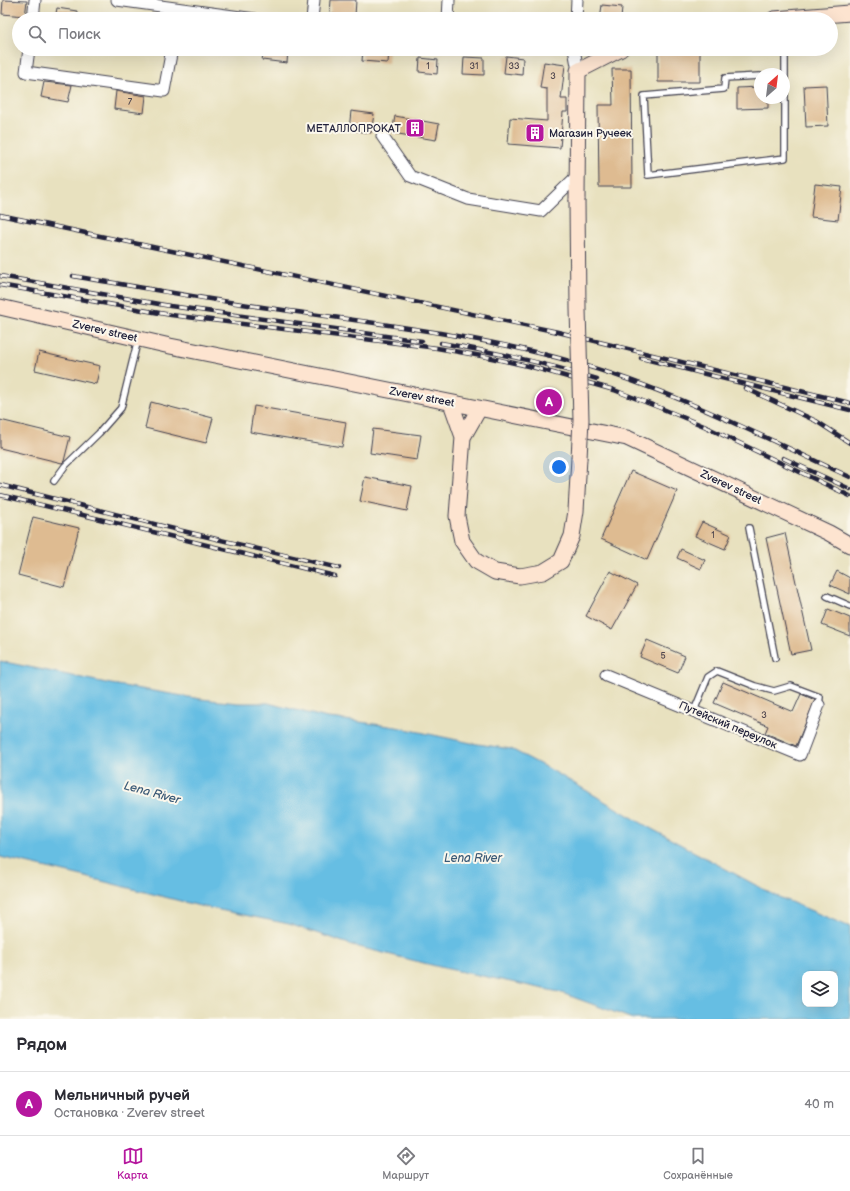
<!DOCTYPE html>
<html lang="ru">
<head>
<meta charset="utf-8">
<style>
  :root { --surface:#fff; --page:#f2f2f3; --text:#2b2b33; --muted:#7c7c81; --line:#e1e1e2; --accent:#b5179e }
  body { margin:0; font-family:"Balsamiq Sans",sans-serif; background:var(--page); color:var(--text) }
  .controls { position:absolute; right:12px; bottom:12px; display:grid; overflow:hidden; border-radius:8px; box-shadow:0 4px 16px #0002 }
  .controls button { width:36px; height:36px; display:grid; place-items:center; padding:0; border:0; border-bottom:1px solid var(--line); background:var(--surface); color:var(--text); font:20px sans-serif }
  .compass { position:absolute; left:754px; top:68px; width:36px; height:36px; border-radius:50%; background:var(--surface); box-shadow:0 4px 16px #0002; rotate:28deg }
  .you { position:absolute; left:559px; top:467px; width:14px; height:14px; margin:-10px; border:3px solid #fff; border-radius:50%; background:#1a73e8; box-shadow:0 0 0 6px #1a73e833 }
  .badge { display:grid; place-items:center; width:26px; height:26px; border-radius:50%; background:var(--accent); color:#fff; font-size:13px; font-weight:700 }
  .pin { position:absolute; translate:-50% -50%; border:2px solid #fff; box-shadow:0 1px 4px #0006 }
  .list { margin:0; padding:0; list-style:none }
  h2 { display:flex; justify-content:space-between; align-items:center; height:52px; margin:0; padding:0 16px; font-size:17px }
  h2 small { font-size:13px; font-weight:400; color:var(--muted) }
  .list li { display:grid; grid-template-columns:26px 1fr auto; gap:12px; align-items:center; box-sizing:border-box; height:64px; padding:0 16px; border-top:1px solid var(--line) }
  .list b { display:block; font-size:15px; white-space:nowrap }
  .list p { margin:0; font-size:13px; white-space:nowrap; color:var(--muted) }
  .list em { font-size:13px; font-style:normal; color:var(--muted) }
  .icon { flex:none; width:22px; height:22px; fill:none; stroke:currentColor; stroke-width:2; stroke-linecap:round; stroke-linejoin:round }
  .map { position:relative; flex:none; width:850px; height:1019px; overflow:hidden }
  .search { position:absolute; background:var(--surface); box-shadow:0 4px 16px #0002; left:12px; right:12px; top:12px; height:44px; display:flex; align-items:center; gap:10px; box-sizing:border-box; padding:0 14px; border-radius:22px; color:var(--muted); font-size:15px }
  .sheet { height:116px; background:var(--surface) }
  nav { display:flex; justify-content:space-around; align-items:center; box-sizing:border-box; height:56px; border-top:1px solid var(--line); background:var(--surface); font-size:11px; color:var(--muted) }
  nav a { display:grid; justify-items:center; gap:2px }
  nav .on { color:var(--accent) }
  .map>svg:first-child { display:block }
  .water { fill:#66bee3; stroke:#44708f; fill-rule:evenodd }
  .building { fill:#debb91 }
  .lines { fill:none; stroke-linecap:round; stroke-linejoin:round }
  .lane-casing { stroke:#403f4f; stroke-width:8 }
  .street-casing { stroke:#403f4f; stroke-width:13 }
  .secondary-casing { stroke:#403f4f; stroke-width:17 }
  .lane { stroke:#fff; stroke-width:5.5 }
  .street { stroke:#fff; stroke-width:11 }
  .secondary { stroke:#fde4d0; stroke-width:15 }
  .rail-casing { stroke:#22223b; stroke-width:4.5 }
  .rail { stroke:#fbf7ec; stroke-width:3; stroke-dasharray:9; stroke-linecap:butt }
  .secondary-bridge-casing { stroke:#403f4f; stroke-width:17; stroke-linecap:butt }
  .secondary-bridge { stroke:#fde4d0; stroke-width:15 }
  .labels { text-anchor:middle; dominant-baseline:central; stroke-width:4; stroke-linejoin:round; paint-order:stroke }
  .number-label { font-size:9px; fill:#514850 }
  .poi-label { font-size:11px; fill:#22223b; stroke:#fbf7ec; text-anchor:end }
  .street-label { font-size:11px; fill:#22223b; stroke:#fbf7ec }
  .water-label { font-size:12px; font-style:italic; fill:#3a5976; stroke:#fbf7ec }
</style>
</head>
<body>
<div class="map">
<svg width="850" height="1019" viewBox="0 0 850 1019">
  <rect width="100%" height="100%" fill="#fbf7ec"/>
  <filter id="ink" filterUnits="userSpaceOnUse"><feTurbulence type="fractalNoise" baseFrequency=".025" numOctaves="2"/><feDisplacementMap in="SourceGraphic" scale="8" xChannelSelector="R" yChannelSelector="G"/><feConvolveMatrix kernelMatrix="1 2 1 2 8 2 1 2 1" color-interpolation-filters="sRGB"/></filter>
  <filter id="wash" filterUnits="userSpaceOnUse"><feTurbulence type="fractalNoise" baseFrequency=".012" numOctaves="4" result="noise"/><feDisplacementMap in="SourceGraphic" scale="16" xChannelSelector="R" yChannelSelector="G"/><feGaussianBlur stdDeviation="0.9" result="paint"/><feColorMatrix in="noise" values="0 0 0 0 0 0 0 0 0 0 0 0 0 0 0 0 0 1.4 0 .05"/><feComposite in="paint" operator="in"/></filter>
  <g filter="url(#wash)">
    <rect width="100%" height="100%" fill="#e8e1bf"/>
    <path class="water" d="M0,661L111,684L201,699L238,703H268L327,718L338,719L396,727L471,743L511,749L553,771L650,828L774,895L850,927V1019H633L559,992L444,968L355,946L289,924L200,906L78,875L0,857ZM805,974H835V1004H805Z"/>
    <g id="blocks">
      <path class="building" d="M3,0L27,1L25,16L2,14Z
        M331,0H356L355,16L330,14Z
        M602,5L622,7L621,19H600Z
        M57,8L77,11L76,19H55Z
        M264,49H288L287,63L262,60Z
        M363,49H389L388,63L362,61Z
        M658,49H700V82H658Z
        M506,56L523,58L522,75L504,73Z
        M464,57L484,58V75L463,74Z
        M420,58L438,60L437,74L419,72Z
        M544,62L565,65L561,99H567V112H563L560,148L508,144L510,118L547,121V89L540,88Z
        M612,69H631L632,187H599L598,105H613Z
        M44,82L72,85L68,102L41,97Z
        M826,85L828,126L806,127L804,86Z
        M760,87V98H768V108L737,109V88Z
        M116,91L146,96L144,113L114,109Z
        M351,111L374,114L371,133L349,130Z
        M395,116L439,124L436,140L392,133Z
        M815,184L842,187L838,220L811,217Z
        M39,352L100,366L96,384L35,370Z
        M151,402L213,418L206,443L145,428Z
        M254,406L346,422L342,447L250,432Z
        M0,420L70,437L64,461L62,463L0,448Z
        M373,429L421,435L417,460L370,453Z
        M631,471L677,491L647,560L601,539Z
        M365,477L412,486L407,511L360,501Z
        M33,517L79,528L64,587L18,575Z
        M702,522L731,535L725,549L695,536Z
        M785,533L811,650L791,654L766,538Z
        M681,549L705,560L701,569L677,558Z
        M610,571L637,585L612,630L586,616Z
        M837,571L850,578V594L830,585Z
        M828,609L850,618V636L822,625Z
        M647,640L685,656L678,673L640,657Z
        M723,682L793,712L801,694L815,700L796,746L765,733L768,726L714,703Z"/>
    </g>
  </g>
  <g filter="url(#ink)">
    <use href="#blocks" fill-opacity="0" stroke="#403f4f" stroke-width="1"/>
    <g class="lines">
      <g class="lane-casing">
        <path id="lane" d="M760,76L725,78L724,89L644,96L648,175L785,158V49
          M54,481L65,466L99,433L121,408L138,339
          M749,528L775,658
          M827,596L850,606
          M694,711L708,677L717,671L755,686L774,691L791,686L820,697L819,705"/>
      </g>
      <g class="street-casing">
        <path id="street" d="M117,0L255,19
          M33,19L35,0
          M177,19L179,9
          M312,19L314,0
          M448,19L449,0
          M576,19L577,0
          M29,49L26,72L164,91L172,49
          M574,49L578,71
          M382,136L410,176L468,199L541,211L577,176
          M606,675L800,755L819,705"/>
      </g>
      <g class="secondary-casing">
        <path id="secondary" d="M774,19L850,13
          M577,200L578,71L621,49
          M0,307L170,346L627,438L829,533L850,545
          M451,403L463,437
          M479,409L463,437L457,516L462,541L476,561L495,572L520,576L543,572L561,561L572,536L576,511L579,458"/>
      </g>
      <use href="#lane" class="lane"/>
      <use href="#street" class="street"/>
      <use href="#secondary" class="secondary"/>
      <g class="rail-casing">
        <path id="rail" d="M0,215L558,332L850,403
          M0,276L170,306L422,341
          M73,276C138,287 204,299 269,308C371,323 474,334 573,362C670,389 759,435 850,477
          M0,285L171,315L437,348L487,357L532,367L614,390L658,407L704,426L850,496
          M441,343C494,352 546,363 597,379
          M641,358L850,410
          M745,388L816,421L850,443
          M783,458L850,489
          M0,485L170,528L339,568
          M0,495L335,576"/>
      </g>
      <use href="#rail" class="rail"/>
      <g class="secondary-bridge-casing">
        <path id="secondary-bridge" d="M577,200L578,309L581,420L579,458"/>
      </g>
      <use href="#secondary-bridge" class="secondary-bridge"/>
    </g>
  </g>
  <defs>
    <g id="building-square" transform="scale(1)"><rect x="-9" y="-9" width="18" height="18" rx="4" fill="#b5179e" stroke="#fbf7ec"/><path d="M-4-6H4V6H1V3H-1V6H-4ZM-2.5-4.3h1.7v1.8h-1.7ZM.8-4.3h1.7v1.8H.8ZM-2.5-1h1.7V.8h-1.7ZM.8-1h1.7V.8H.8Z" fill="#fff"/></g>
  </defs>
  <g fill-rule="evenodd">
    <use href="#building-square" x="415" y="128"/>
    <use href="#building-square" x="535" y="133"/>
  </g>
  <g class="labels">
    <g class="number-label">
      <text x="428" y="66">1</text>
      <text x="474" y="66">31</text>
      <text x="514" y="66">33</text>
      <text x="553" y="76">3</text>
      <text x="130" y="102">7</text>
      <text x="713" y="535">1</text>
      <text x="663" y="656">5</text>
      <text x="764" y="715">3</text>
    </g>
    <g class="poi-label">
      <text x="401" y="128">МЕТАЛЛОПРОКАТ</text>
      <text x="549" y="133" text-anchor="start">Магазин Ручеек</text>
    </g>
    <g class="street-label">
      <text transform="translate(105 331) rotate(13)">Zverev street</text>
      <text transform="translate(422 397) rotate(11)">Zverev street</text>
      <text transform="translate(731 487) rotate(25)">Zverev street</text>
      <text transform="translate(728 725) rotate(23)">Путейский переулок</text>
    </g>
    <g class="water-label">
      <text transform="translate(152 793) rotate(15)">Lena River</text>
      <text x="473" y="858">Lena River</text>
    </g>
  </g>
</svg>
<div class="controls">
<button><svg class="icon" aria-label="layers" viewBox="0 0 24 24"><path d="M12 4l9 5-9 5-9-5zM3 14l9 5 9-5"/></svg></button>
</div>
<svg class="compass" viewBox="-18 -18 36 36"><path d="M0-13l5 13h-10z" fill="#e53935"/><path d="M0 13l5-13h-10z" fill="#7c7c81"/></svg>
<div class="you"></div>
<div class="pin badge" style="left:549px;top:402px">A</div>
<div class="search"><svg class="icon" aria-label="search" viewBox="0 0 24 24"><circle cx="10" cy="10" r="6"/><path d="M15 15l6 6"/></svg>Поиск</div>
</div>
<section class="sheet">
<h2>Рядом<small></small></h2>
<ul class="list">
<li><span class="badge">A</span><div><b>Мельничный ручей</b><p>Остановка · Zverev street</p></div><em>40 m</em></li>
</ul>
</section>
<nav>
<a class="on"><svg class="icon" aria-label="map" viewBox="0 0 24 24"><path d="M3 6l6-2 6 2 6-2v14l-6 2-6-2-6 2zM9 4v14M15 6v14"/></svg>Карта</a>
<a><svg class="icon" aria-label="directions" viewBox="0 0 24 24"><path d="M12 3l9 9-9 9-9-9zM9 14v-3h6M13 9l2 2-2 2"/></svg>Маршрут</a>
<a><svg class="icon" aria-label="saved" viewBox="0 0 24 24"><path d="M7 4h10v16l-5-4-5 4z"/></svg>Сохранённые</a>
</nav>
</body>
</html>
